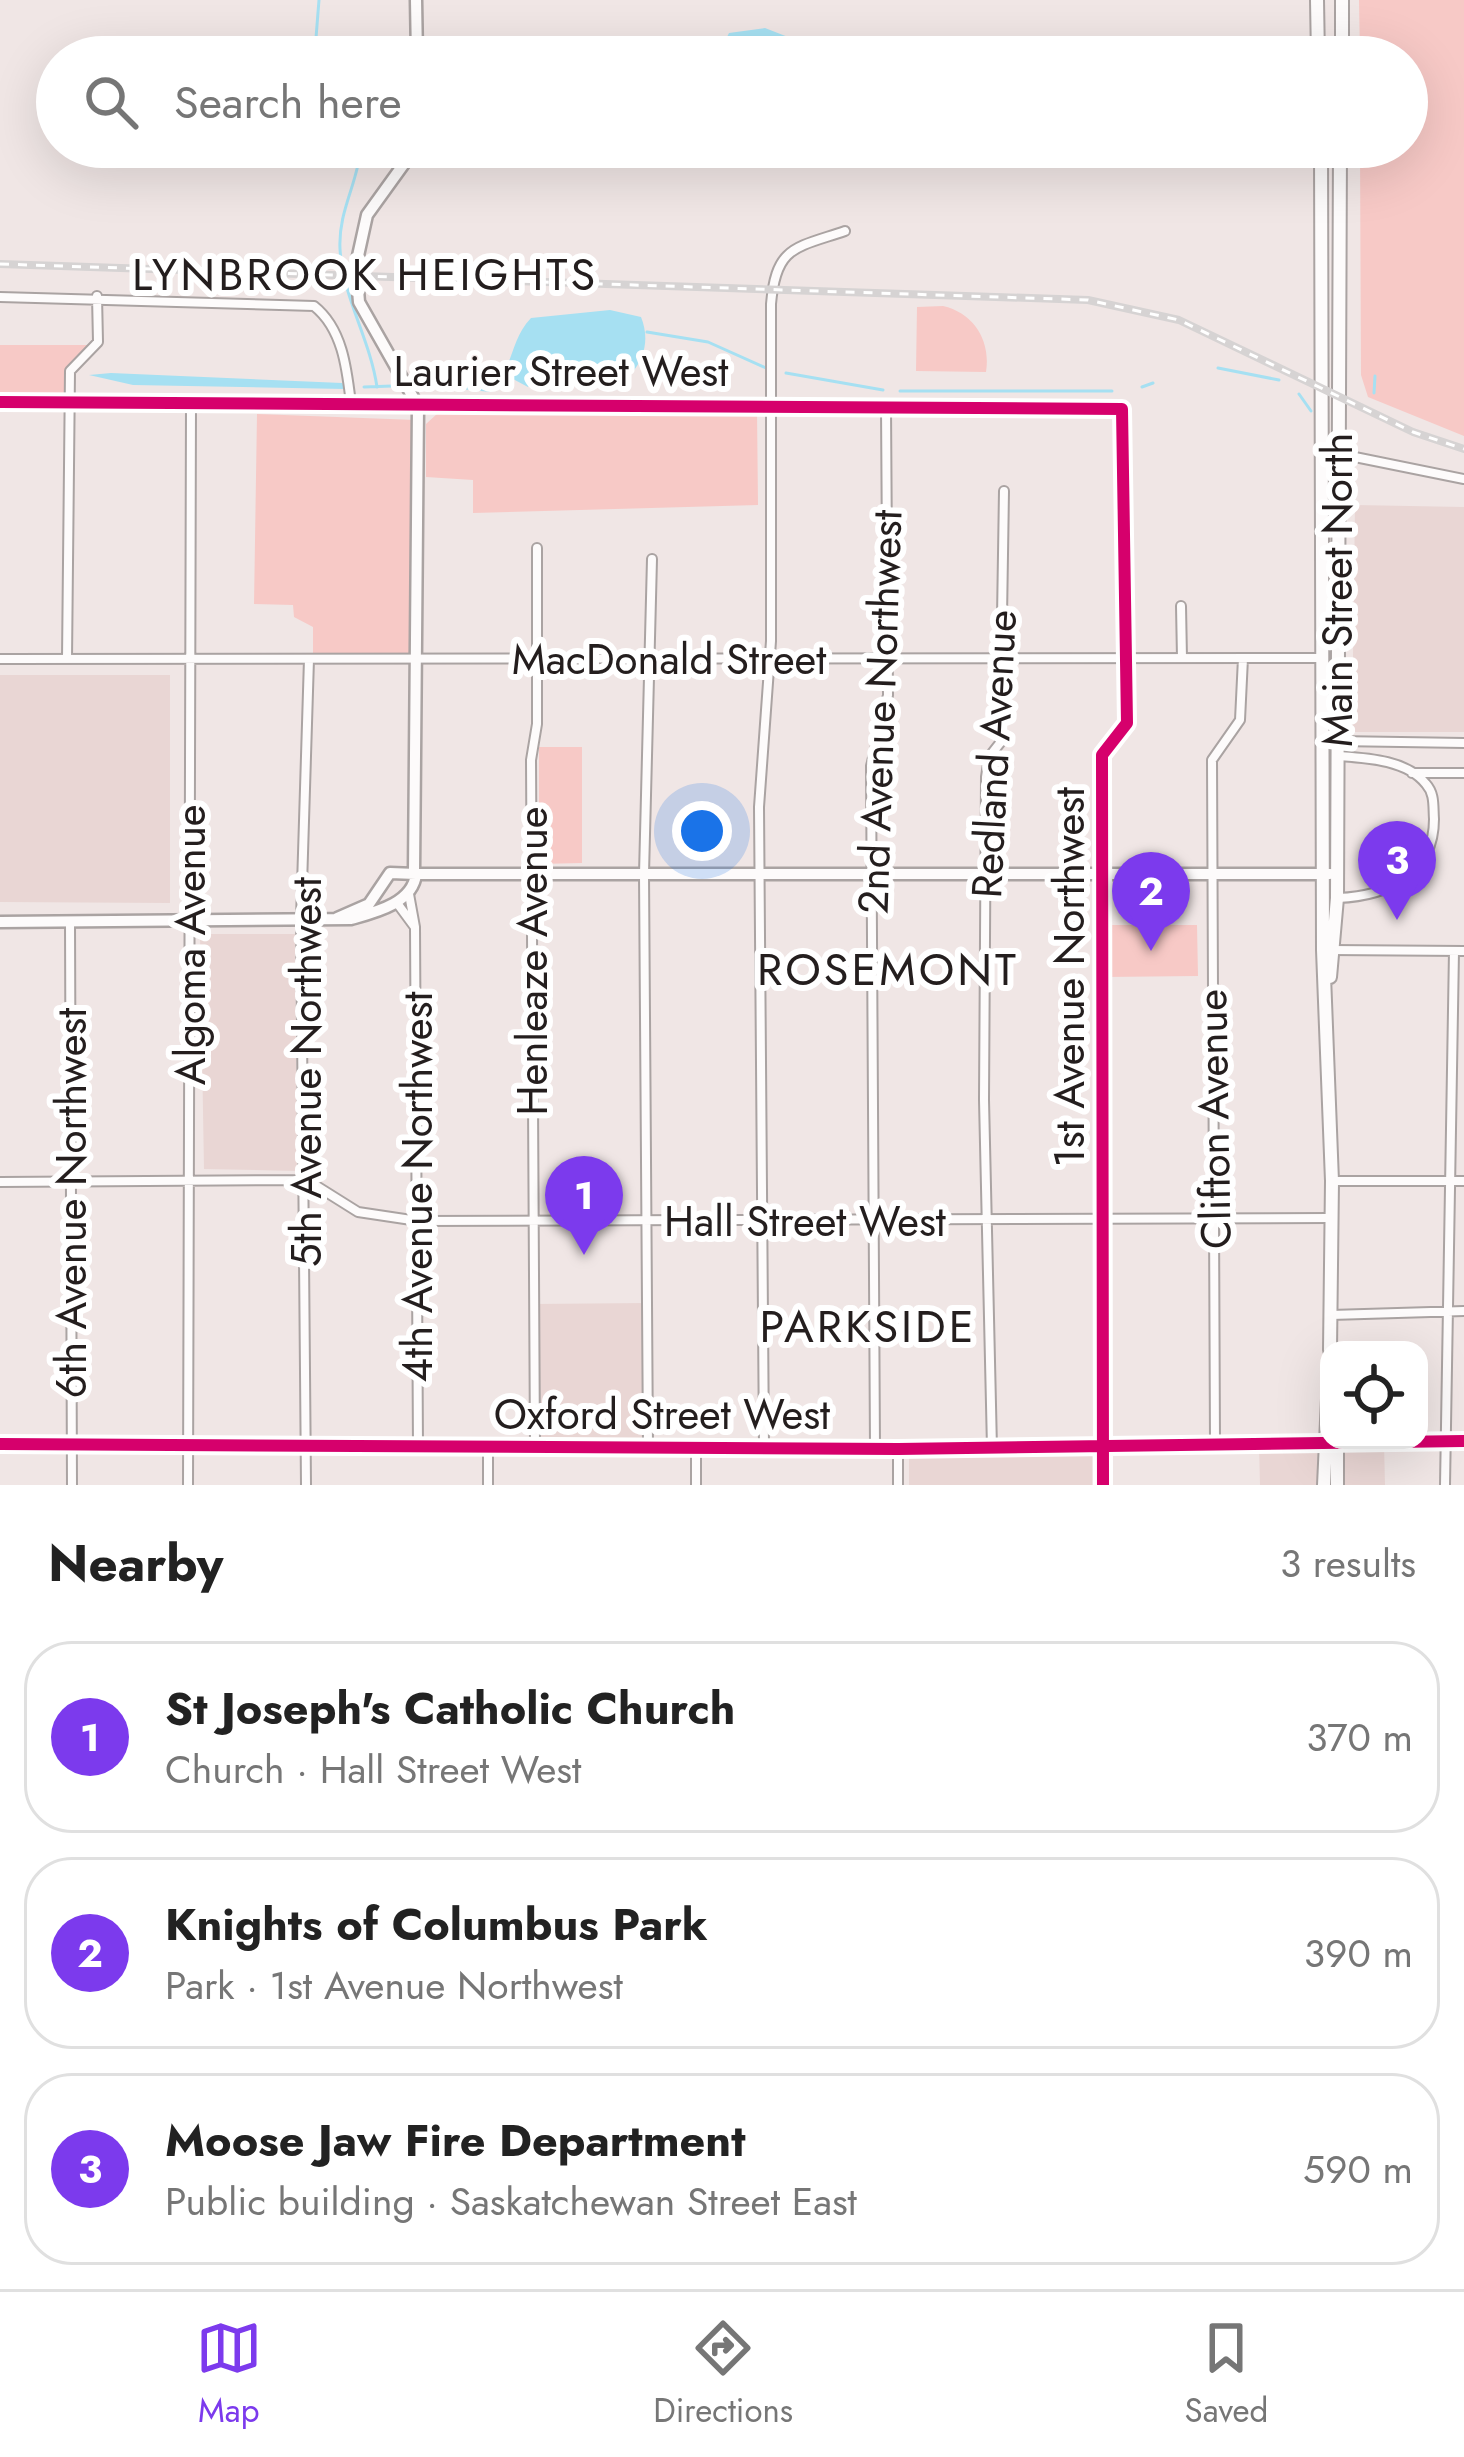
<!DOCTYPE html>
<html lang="en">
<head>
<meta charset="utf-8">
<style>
  :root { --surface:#fff; --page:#f2f2f2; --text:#222; --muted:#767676; --line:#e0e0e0; --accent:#7c3aed }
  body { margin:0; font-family:Jost,sans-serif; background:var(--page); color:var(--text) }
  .controls { position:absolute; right:36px; bottom:36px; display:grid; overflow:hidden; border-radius:24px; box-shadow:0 12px 48px #0002 }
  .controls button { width:108px; height:108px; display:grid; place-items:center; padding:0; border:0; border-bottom:3px solid var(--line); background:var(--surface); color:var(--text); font:60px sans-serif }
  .you { position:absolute; left:702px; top:831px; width:42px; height:42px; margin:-30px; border:9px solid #fff; border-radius:50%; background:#1a73e8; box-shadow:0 0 0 18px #1a73e833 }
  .badge { display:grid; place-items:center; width:78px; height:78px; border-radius:50%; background:var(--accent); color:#fff; font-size:39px; font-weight:700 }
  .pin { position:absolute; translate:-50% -99px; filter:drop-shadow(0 3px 6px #0008) }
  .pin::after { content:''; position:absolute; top:63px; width:42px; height:36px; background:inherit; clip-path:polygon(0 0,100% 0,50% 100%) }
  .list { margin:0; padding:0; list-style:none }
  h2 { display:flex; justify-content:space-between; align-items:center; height:156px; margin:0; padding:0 48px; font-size:51px }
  h2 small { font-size:39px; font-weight:400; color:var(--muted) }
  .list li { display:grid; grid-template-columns:78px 1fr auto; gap:36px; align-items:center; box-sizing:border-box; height:192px; margin:0 24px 24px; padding:0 24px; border:3px solid var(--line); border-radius:48px }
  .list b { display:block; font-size:45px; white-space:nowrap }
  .list p { margin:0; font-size:39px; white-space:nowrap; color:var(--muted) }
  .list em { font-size:39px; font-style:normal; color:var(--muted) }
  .icon { flex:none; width:66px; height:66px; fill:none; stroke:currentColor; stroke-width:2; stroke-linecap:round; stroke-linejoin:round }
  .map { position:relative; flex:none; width:1464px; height:1485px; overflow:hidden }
  .search { position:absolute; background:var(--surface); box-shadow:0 12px 48px #0002; left:36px; right:36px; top:36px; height:132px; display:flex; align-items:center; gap:30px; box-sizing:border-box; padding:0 42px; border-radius:66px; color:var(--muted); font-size:45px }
  .sheet { height:804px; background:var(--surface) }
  nav { display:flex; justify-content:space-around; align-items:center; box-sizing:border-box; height:168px; border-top:3px solid var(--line); background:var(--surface); font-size:33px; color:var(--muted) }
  nav a { display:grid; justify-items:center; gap:6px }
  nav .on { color:var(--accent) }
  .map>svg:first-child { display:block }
  .built { fill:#e9d6d4 }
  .green { fill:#f7c9c6 }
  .water { fill:#a6e0f2 }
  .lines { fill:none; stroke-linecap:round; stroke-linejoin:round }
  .stream { stroke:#a6e0f2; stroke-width:3 }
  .minor-casing { stroke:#aaa3a2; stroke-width:12 }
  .tertiary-casing { stroke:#aaa3a2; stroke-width:15 }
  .primary-casing { stroke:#aaa3a2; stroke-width:16 }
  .minor { stroke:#fdfbfb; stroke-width:8 }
  .tertiary { stroke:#fdfbfb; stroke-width:10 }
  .primary { stroke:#fdfbfb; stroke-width:12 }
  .rail-casing { stroke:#d6d3d3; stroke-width:8 }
  .rail { stroke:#fff; stroke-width:3; stroke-dasharray:9; stroke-linecap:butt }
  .cycleway-casing { stroke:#fff; stroke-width:20 }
  .cycleway { stroke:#d6006c; stroke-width:12 }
  .labels { text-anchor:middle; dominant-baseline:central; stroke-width:12; stroke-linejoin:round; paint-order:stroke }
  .street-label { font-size:42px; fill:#241e1e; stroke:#fff }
  .neighbourhood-label { font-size:45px; letter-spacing:3px; fill:#241e1e; stroke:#fff }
</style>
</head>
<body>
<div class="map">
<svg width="1464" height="1485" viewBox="0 0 1464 1485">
  <rect width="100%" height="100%" fill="#f0e6e5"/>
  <path class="built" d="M1355,505L1464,507V732H1352Z
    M0,675H170V903L0,902Z
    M200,934H295L297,1171L204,1169Z
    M647,1303L648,1446H535L533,1304Z
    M1324,1442V1485H1260L1259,1445Z
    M1337,1443H1384L1385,1485H1337Z
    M1092,1452V1485H909V1454Z"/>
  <path class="green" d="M1359,0H1464V436L1368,397L1361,375L1360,147H1407V57H1360Z
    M943,306C974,313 991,341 986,372L916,371L917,307Z
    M0,345H99L73,372L67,395H0Z
    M757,411L758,505L473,513V480L426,477V424L438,413Z
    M257,414L416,420V656L313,655V627L294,617L293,605L254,604Z
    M539,747H582V863L539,864Z
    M1104,925H1197L1198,976L1105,977Z"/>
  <path class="water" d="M765,28L788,37L792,57L718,55L729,33Z
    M610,310L641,317C649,337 646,357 631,374L535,378L528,387L513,379L491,392L431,386L499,380C514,360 512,338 531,318Z
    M111,373L342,383L345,389L133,385L89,375Z"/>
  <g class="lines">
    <path class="stream" d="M319,0L316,38L324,57
      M361,147C358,183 338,211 340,249C343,298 370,339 377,387
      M647,332L708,342L766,368
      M1218,368L1279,380
      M786,373L883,390
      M364,387L392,386
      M1142,387L1153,383
      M900,391H1112
      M1374,393L1375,376
      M1299,394L1311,411"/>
    <g class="minor-casing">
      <path id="minor" d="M0,297L314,306C343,329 347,370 351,404
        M0,402L1122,409L1127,723L1102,755L1103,1485
        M1340,454L1464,479
        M1181,606L1182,658
        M0,659L1324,658
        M67,659L70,371L98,342L97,296
        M1337,741L1464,743
        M1412,773H1464
        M409,894L415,927L418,1447
        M1338,898C1387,896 1434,875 1434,819C1433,806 1435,794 1426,784C1407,760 1367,758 1339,756
        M397,903L414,926
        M70,922L72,1485
        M1330,950L1464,951
        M1332,1181H1464
        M0,1182L307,1180L358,1212L418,1221L1330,1218
        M1331,1315L1464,1311
        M0,1444L898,1449L1464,1441
        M1215,1444L1212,760L1240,720L1243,658
        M488,1446V1485
        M535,1446L531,760L537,724V548
        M648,1446L644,874L652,559
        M696,1446V1485
        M764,1447L759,807L771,641V304C776,246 795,248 845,231
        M875,1447L871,766L888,695L886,408
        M992,1448L984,1100L986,777L989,757L1000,743L1004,491
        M898,1449V1485
        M188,1485L191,405
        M306,1485L301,918L309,659
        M1445,1485L1454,951"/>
    </g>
    <g class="tertiary-casing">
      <path id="tertiary" d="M416,0L417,57
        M414,872L418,406L359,302L356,265L367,215L416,147
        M416,874H1330
        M0,922L351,919C376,912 413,903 416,874L390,873L369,904L337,918"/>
    </g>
    <g class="primary-casing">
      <path id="primary" d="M1317,0L1318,57
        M1342,57V0
        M1321,147L1323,950L1332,1181L1330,1350
        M1330,977L1337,898L1340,147
        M1324,1485L1329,1377
        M1337,1485V1440"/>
    </g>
    <use href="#minor" class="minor"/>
    <use href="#tertiary" class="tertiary"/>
    <use href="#primary" class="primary"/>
    <g class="rail-casing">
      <path id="rail" d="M0,264L1088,300L1179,320L1413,432L1464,449"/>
    </g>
    <use href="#rail" class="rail"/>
    <g class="cycleway-casing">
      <path id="cycleway" d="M0,402L1122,409L1127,723L1102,755L1103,1485
        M0,1444L898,1449L1464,1441"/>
    </g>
    <use href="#cycleway" class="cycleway"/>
  </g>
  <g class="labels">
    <g class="street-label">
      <text x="561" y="371">Laurier Street West</text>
      <text transform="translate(1337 590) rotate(-90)">Main Street North</text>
      <text x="669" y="659">MacDonald Street</text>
      <text transform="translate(880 712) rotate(-88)">2nd Avenue Northwest</text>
      <text transform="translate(994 754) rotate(-87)">Redland Avenue</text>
      <text transform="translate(190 945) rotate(-90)">Algoma Avenue</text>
      <text transform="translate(532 961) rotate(-90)">Henleaze Avenue</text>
      <text transform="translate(1069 977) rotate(-90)">1st Avenue Northwest</text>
      <text transform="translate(306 1072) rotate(-90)">5th Avenue Northwest</text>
      <text transform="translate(1214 1119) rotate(-91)">Clifton Avenue</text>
      <text transform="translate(417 1187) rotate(-90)">4th Avenue Northwest</text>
      <text transform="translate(71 1203) rotate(-90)">6th Avenue Northwest</text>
      <text x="805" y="1221">Hall Street West</text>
      <text x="662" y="1414">Oxford Street West</text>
    </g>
    <g class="neighbourhood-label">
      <text x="365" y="274">LYNBROOK HEIGHTS</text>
      <text x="888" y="969">ROSEMONT</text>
      <text x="868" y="1326">PARKSIDE</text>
    </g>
  </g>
</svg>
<div class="controls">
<button><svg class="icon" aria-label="locate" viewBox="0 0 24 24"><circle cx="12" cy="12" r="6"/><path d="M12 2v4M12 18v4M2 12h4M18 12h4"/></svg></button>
</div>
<div class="you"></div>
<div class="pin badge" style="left:584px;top:1255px">1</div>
<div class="pin badge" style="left:1151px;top:951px">2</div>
<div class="pin badge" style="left:1397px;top:920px">3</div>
<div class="search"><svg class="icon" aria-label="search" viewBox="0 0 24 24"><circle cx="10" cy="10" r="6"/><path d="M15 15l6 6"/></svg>Search here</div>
</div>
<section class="sheet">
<h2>Nearby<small>3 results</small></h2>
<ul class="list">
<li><span class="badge">1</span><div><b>St Joseph's Catholic Church</b><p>Church · Hall Street West</p></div><em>370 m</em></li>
<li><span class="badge">2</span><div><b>Knights of Columbus Park</b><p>Park · 1st Avenue Northwest</p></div><em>390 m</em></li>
<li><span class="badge">3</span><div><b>Moose Jaw Fire Department</b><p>Public building · Saskatchewan Street East</p></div><em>590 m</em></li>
</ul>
</section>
<nav>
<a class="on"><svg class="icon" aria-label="map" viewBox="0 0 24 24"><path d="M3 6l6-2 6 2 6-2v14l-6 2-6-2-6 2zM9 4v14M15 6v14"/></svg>Map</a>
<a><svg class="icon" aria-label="directions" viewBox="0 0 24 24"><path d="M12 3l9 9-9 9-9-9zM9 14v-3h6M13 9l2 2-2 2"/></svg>Directions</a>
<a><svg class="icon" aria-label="saved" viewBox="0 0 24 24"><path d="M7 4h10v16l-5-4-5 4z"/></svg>Saved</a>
</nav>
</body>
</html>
